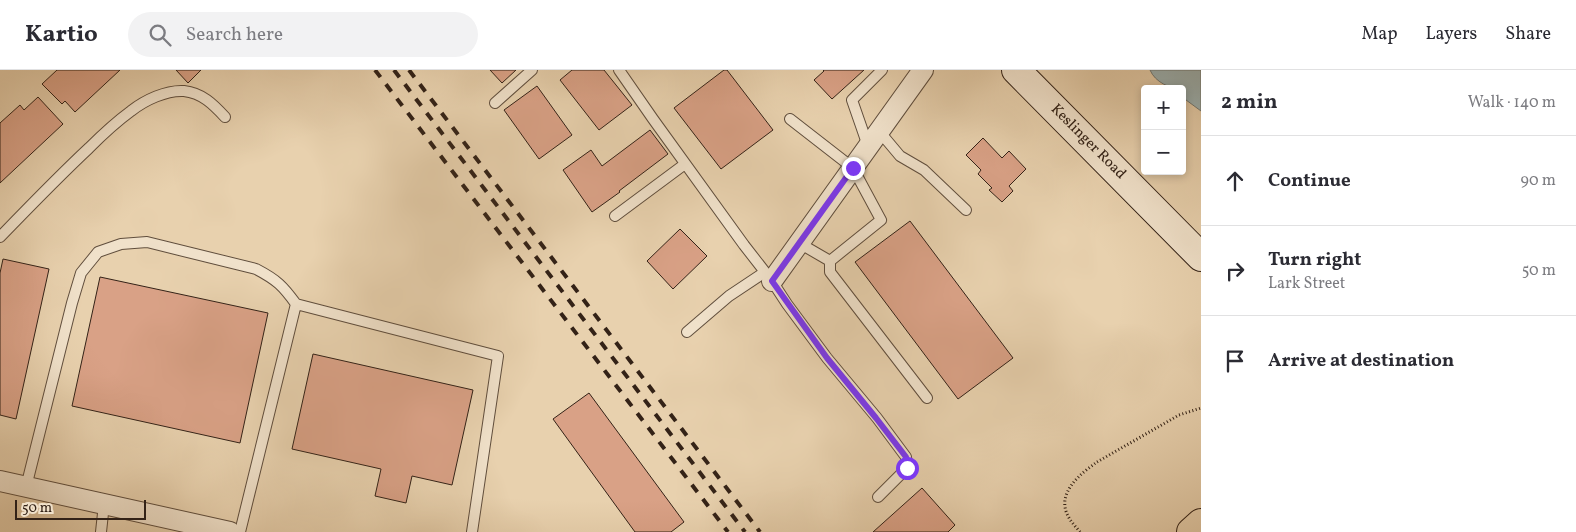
<!DOCTYPE html>
<html lang="en">
<head>
<meta charset="utf-8">
<style>
  :root { --surface:#fff; --page:#f2f2f3; --text:#2b2b33; --muted:#7c7c81; --line:#e1e1e2 }
  body { margin:0; font-family:Vollkorn,serif; background:var(--page); color:var(--text) }
  .controls { position:absolute; right:15px; top:15px; display:grid; overflow:hidden; border-radius:5px; box-shadow:0 2px 8px #0003 }
  .controls button { width:45px; height:45px; display:grid; place-items:center; padding:0; border:0; border-bottom:1px solid var(--line); background:var(--surface); color:var(--text); font:25px sans-serif }
  .scale { position:absolute; left:15px; bottom:12px; width:131px; box-sizing:border-box; padding-left:5px; border:2px solid #332217; border-top:0; font-size:14px; line-height:18px; white-space:nowrap; color:#332217; -webkit-text-stroke:4px #f0e1ca; paint-order:stroke }
  .stop { position:absolute; width:15px; height:15px; margin:-11px; border:4px solid #7c3aed; border-radius:50%; background:#fff }
  .stop.end { background:#7c3aed; border-color:#fff; box-shadow:0 1px 5px #0008 }
  .list { margin:0; padding:0; list-style:none }
  h2 { display:flex; justify-content:space-between; align-items:center; height:65px; margin:0; padding:0 20px; font-size:21px }
  h2 small { font-size:16px; font-weight:400; color:var(--muted) }
  .list li { display:grid; grid-template-columns:32px 1fr auto; gap:15px; align-items:center; box-sizing:border-box; height:90px; padding:0 20px; border-top:1px solid var(--line) }
  .list b { display:block; font-size:19px; white-space:nowrap }
  .list p { margin:0; font-size:16px; white-space:nowrap; color:var(--muted) }
  .list em { font-size:16px; font-style:normal; color:var(--muted) }
  .icon { flex:none; width:28px; height:28px; fill:none; stroke:currentColor; stroke-width:2; stroke-linecap:round; stroke-linejoin:round }
  .map { position:relative; flex:none; width:1201px; height:462px; overflow:hidden }
  header { display:flex; align-items:center; gap:30px; box-sizing:border-box; height:70px; padding:0 25px; background:var(--surface); border-bottom:1px solid var(--line) }
  header strong { font-size:24px }
  nav { display:flex; gap:28px; margin-inline-start:auto; font-size:18px }
  .search { width:350px; height:45px; background:var(--page); display:flex; align-items:center; gap:12px; box-sizing:border-box; padding:0 18px; border-radius:28px; color:var(--muted); font-size:19px }
  main { display:flex }
  aside { flex:1; background:var(--surface) }
  .map>svg:first-child { display:block }
  .water { fill:#9cb4b6; stroke:#727a76 }
  .building { fill:#d9a186; stroke:#332217 }
  .lines { fill:none; stroke-linecap:round; stroke-linejoin:round }
  .service-casing { stroke:#604e3d; stroke-width:12 }
  .minor-casing { stroke:#604e3d; stroke-width:22 }
  .secondary-casing { stroke:#332217; stroke-width:30 }
  .primary-casing { stroke:#332217; stroke-width:30 }
  .path { stroke:#332217; stroke-width:3; stroke-dasharray:1 2.5; stroke-linecap:butt }
  .service { stroke:#f0e1ca; stroke-width:10 }
  .minor { stroke:#f0e1ca; stroke-width:20 }
  .secondary { stroke:#f0e1ca; stroke-width:28 }
  .primary { stroke:#e8d1ae; stroke-width:28 }
  .rail { stroke:#332217; stroke-width:4; stroke-dasharray:9 9; stroke-linecap:butt }
  .route { stroke:#7c3aed; stroke-width:6 }
  .labels { text-anchor:middle; dominant-baseline:central; stroke-width:4.5; stroke-linejoin:round; paint-order:stroke }
  .street-label { font-size:15px; fill:#332217; stroke:#f0e1ca }
</style>
</head>
<body>
<header>
<strong>Kartio</strong>
<div class="search"><svg class="icon" aria-label="search" viewBox="0 0 24 24"><circle cx="10" cy="10" r="6"/><path d="M15 15l6 6"/></svg>Search here</div>
<nav><a>Map</a><a>Layers</a><a>Share</a></nav>
</header>
<main>
<div class="map">
<svg width="1201" height="462" viewBox="0 0 1201 462">
  <rect width="100%" height="100%" fill="#e8d1ae"/>
  <filter id="stains"><feTurbulence type="fractalNoise" baseFrequency=".004" numOctaves="4"/><feColorMatrix values="0 0 0 0 .2 0 0 0 0 .09 0 0 0 0 .02 0 0 0 .5 -.17"/></filter>
  <radialGradient id="worn" r=".72"><stop offset=".6" stop-color="#630" stop-opacity="0"/><stop offset="1" stop-color="#630" stop-opacity=".3"/></radialGradient>
  <path class="water" d="M1150,0H1201V41L1182,27V19C1170,19 1155,12 1150,0Z"/>
  <path class="building" d="M57,0H120L75,42L65,31L62,34L42,14Z
    M176,0H201L188,13Z
    M490,0H516L502,13Z
    M572,0H604L632,35L599,60L560,10Z
    M724,0H727L773,60L721,99L674,38Z
    M823,0H864L832,29L814,10L824,1Z
    M537,16L572,65L539,89L504,40Z
    M38,27L63,54L0,113V53L20,35L24,40Z
    M650,60L668,84L619,121L620,122L592,142L563,100L591,80L602,96Z
    M983,68L1002,88L1009,81L1026,99L1009,116L1013,121L1002,132L989,120L992,118L978,104L981,100L966,85Z
    M910,151L1013,288L958,329L855,192Z
    M680,159L707,186L673,219L647,191Z
    M3,189L49,199L16,349L0,345V203Z
    M100,207L268,243L240,373L72,336Z
    M313,284L473,320L452,415L412,406L406,433L375,426L381,399L292,379Z
    M589,323L684,452L671,462H635L553,349Z
    M922,418L955,455L948,462H873Z"/>
  <g class="lines">
    <g class="service-casing">
      <path id="service" d="M619,0L653,49L744,175L772,211L787,234L827,288L877,348L906,387L907,398L878,427
        M495,33L532,0
        M790,49L853,98L881,150L830,191V202L927,328
        M879,61L900,86L924,100L966,140
        M868,76L852,30L882,0
        M615,146L685,94
        M0,167C29,137 58,107 89,78C102,65 116,52 131,41C145,30 166,20 184,21C202,23 213,34 225,47
        M799,173L830,191
        M687,262L729,226L765,202
        M26,417L72,233L81,203L98,182L121,174L147,172L256,199C277,210 283,216 296,234
        M101,462L104,434
        M240,462L296,234L498,286L472,462"/>
    </g>
    <g class="minor-casing">
      <path id="minor" d="M772,211L923,0
        M0,411L230,462"/>
    </g>
    <g class="secondary-casing">
      <path id="secondary" d="M1016,0L1201,187"/>
    </g>
    <g class="primary-casing">
      <path id="primary" d="M1191,462L1201,453"/>
    </g>
    <path class="path" d="M1080,462C1076,457 1071,452 1068,446C1056,423 1080,404 1097,392L1179,345L1201,338"/>
    <use href="#service" class="service"/>
    <use href="#minor" class="minor"/>
    <use href="#secondary" class="secondary"/>
    <use href="#primary" class="primary"/>
    <path class="rail" d="M375,0L728,462
      M394,0L745,462
      M409,0L760,462"/>
  </g>
  <g class="lines">
    <path class="route" d="M853,98L772,211L827,288L876,348L906,387L907,398"/>
  </g>
  <g class="labels">
    <g class="street-label">
      <text transform="translate(1088 72) rotate(45)">Keslinger Road</text>
    </g>
  </g>
  <rect width="100%" height="100%" filter="url(#stains)"/>
  <rect width="100%" height="100%" fill="url(#worn)"/>
</svg>
<div class="controls">
<button>+</button>
<button>−</button>
</div>
<div class="scale">50 m</div>
<div class="stop" style="left:907px;top:398px"></div>
<div class="stop end" style="left:853px;top:98px"></div>
</div>
<aside>
<h2>2 min<small>Walk · 140 m</small></h2>
<ul class="list">
<li><svg class="icon" aria-label="ahead" viewBox="0 0 24 24"><path d="M12 20V5M6 11l6-6 6 6"/></svg><div><b>Continue</b></div><em>90 m</em></li>
<li><svg class="icon" aria-label="right" viewBox="0 0 24 24"><path d="M7 20v-9h11M14 6l5 5-5 5"/></svg><div><b>Turn right</b><p>Lark Street</p></div><em>50 m</em></li>
<li><svg class="icon" aria-label="arrive" viewBox="0 0 24 24"><path d="M6 21V4h12l-3 4 3 4H6"/></svg><div><b>Arrive at destination</b></div></li>
</ul>
</aside>
</main>
</body>
</html>
